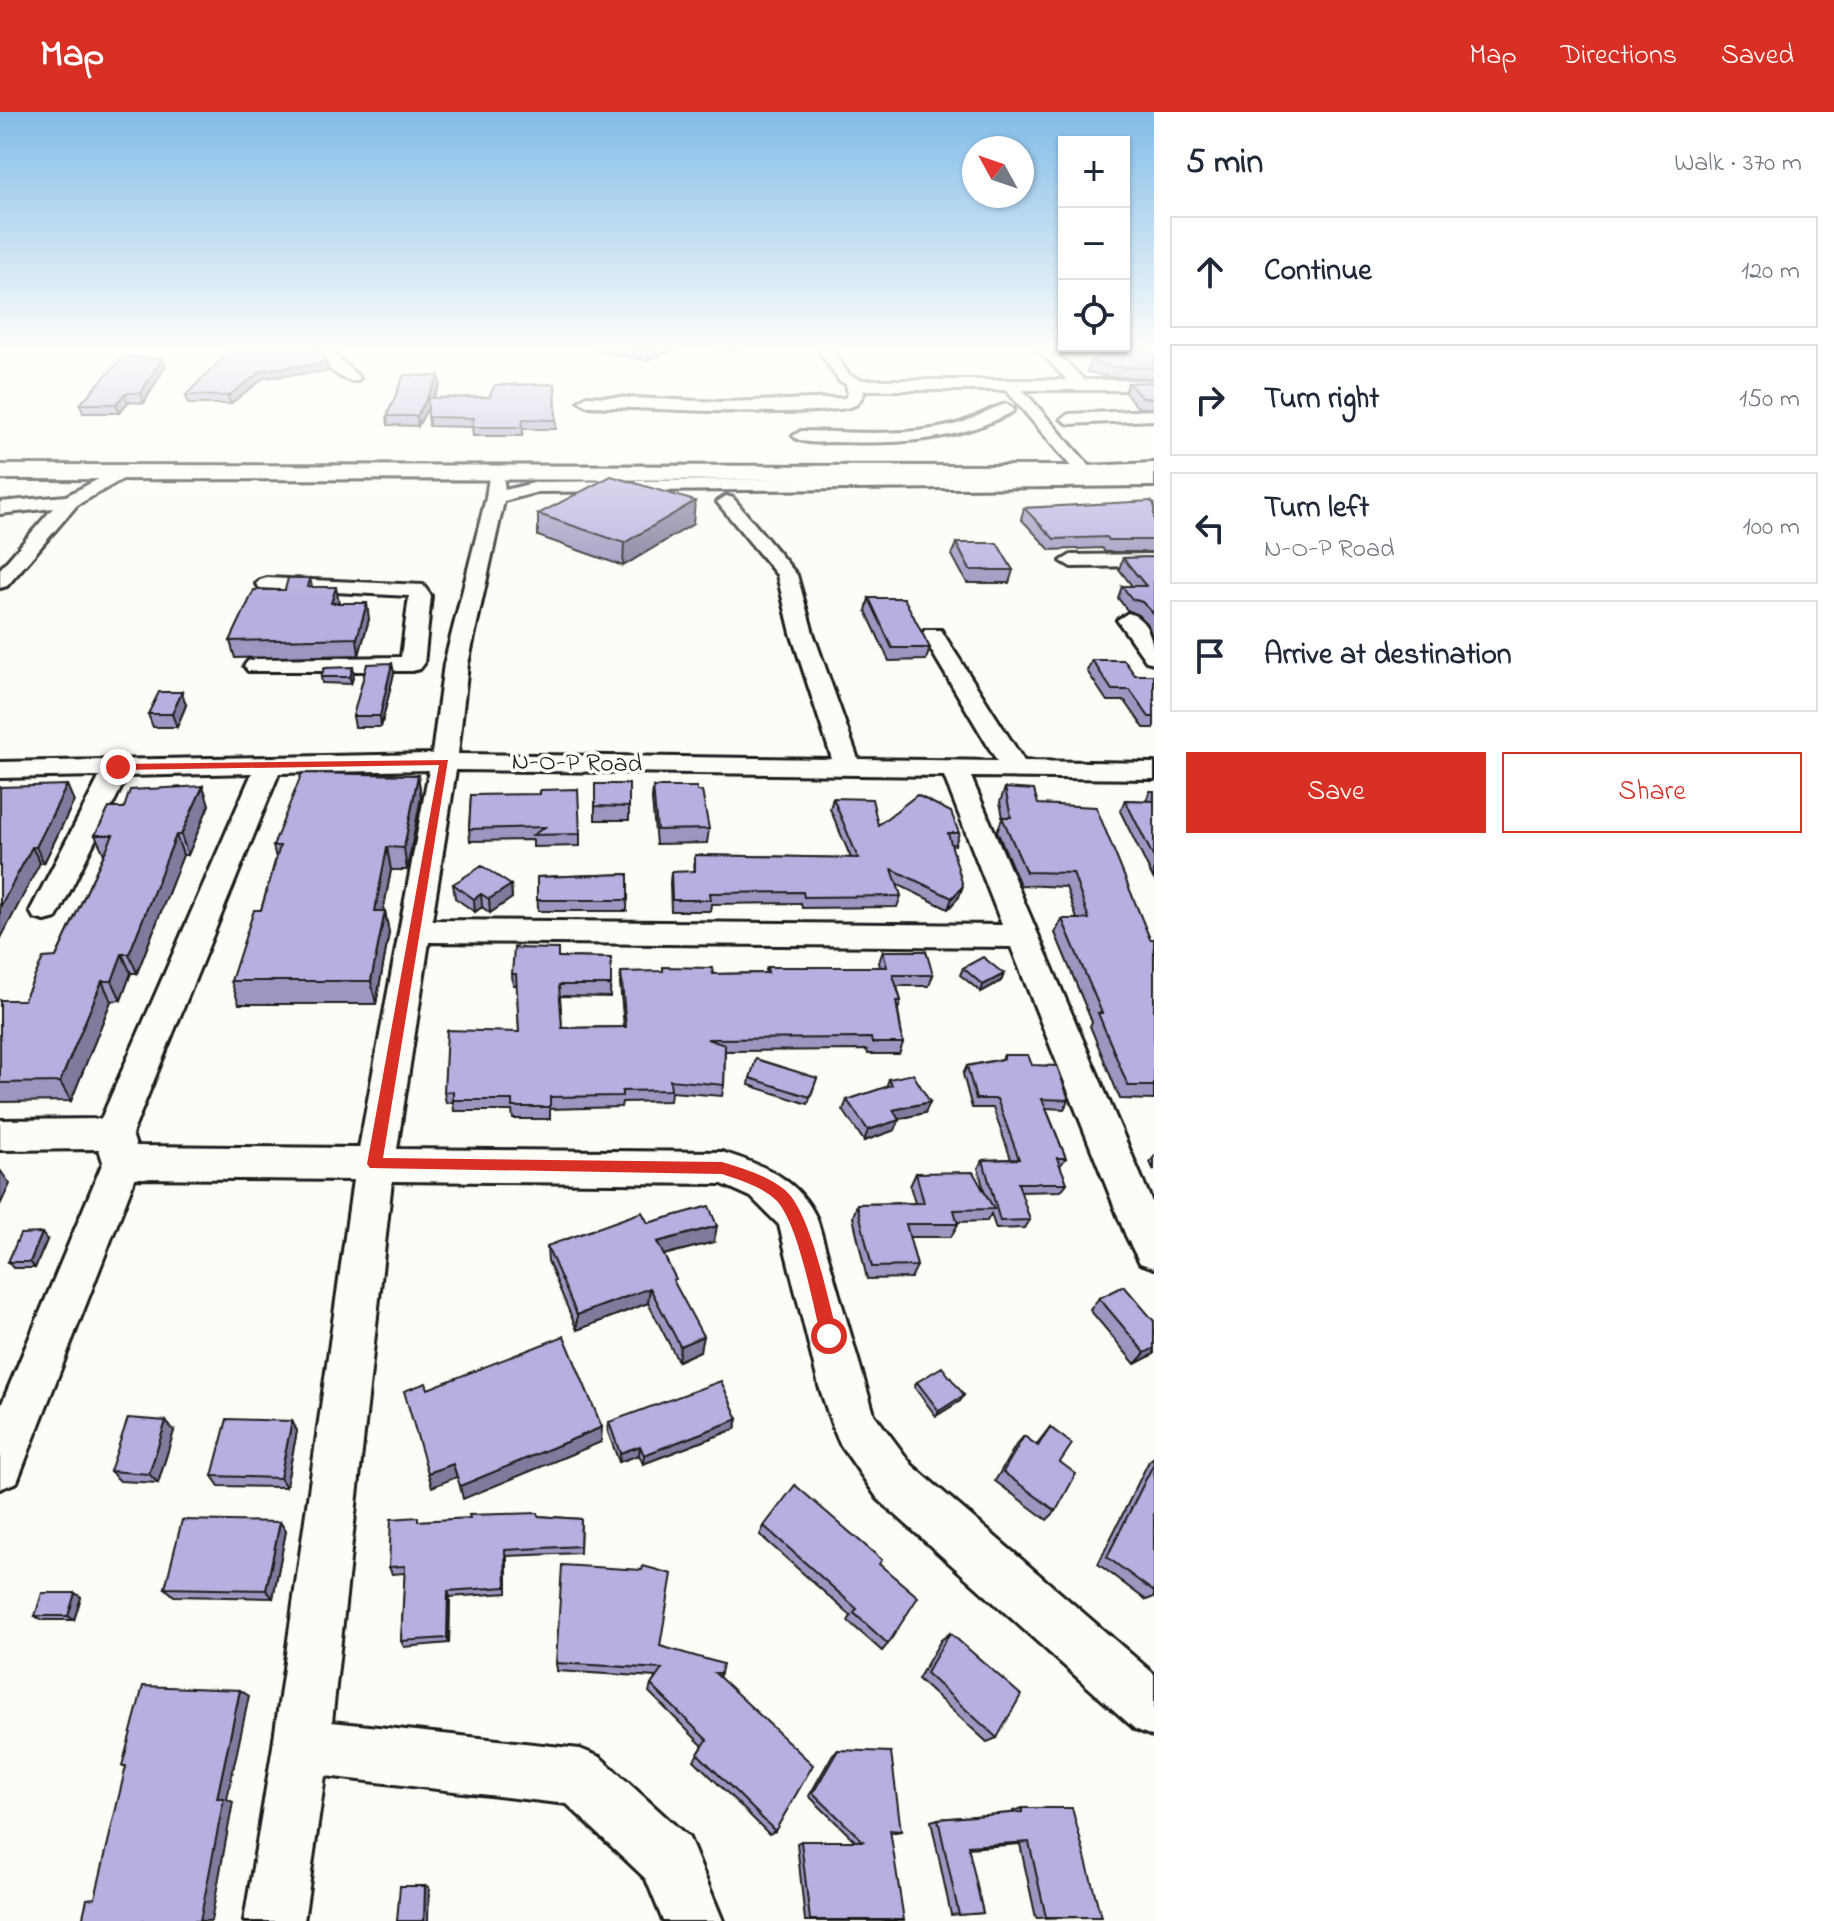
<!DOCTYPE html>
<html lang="en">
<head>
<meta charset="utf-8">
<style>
  :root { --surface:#fff; --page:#f6f6f7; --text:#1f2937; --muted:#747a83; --line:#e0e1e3; --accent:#d93025 }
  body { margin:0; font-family:"Indie Flower",sans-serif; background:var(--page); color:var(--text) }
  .controls { position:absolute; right:24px; top:24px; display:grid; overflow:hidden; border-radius:0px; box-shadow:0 2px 6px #0004 }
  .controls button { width:72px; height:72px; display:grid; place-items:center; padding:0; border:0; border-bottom:2px solid var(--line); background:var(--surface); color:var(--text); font:40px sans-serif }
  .compass { position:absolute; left:962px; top:24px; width:72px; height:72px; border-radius:50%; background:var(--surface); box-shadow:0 2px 6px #0004; rotate:310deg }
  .stop { position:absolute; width:24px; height:24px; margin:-18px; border:6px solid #d93025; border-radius:50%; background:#fff }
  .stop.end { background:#d93025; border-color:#fff; box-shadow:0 2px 8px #0008 }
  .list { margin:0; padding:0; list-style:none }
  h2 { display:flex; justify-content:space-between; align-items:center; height:104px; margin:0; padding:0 32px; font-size:34px }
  h2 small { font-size:26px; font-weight:400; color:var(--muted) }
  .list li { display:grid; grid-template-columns:52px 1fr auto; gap:24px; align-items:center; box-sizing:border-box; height:112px; margin:0 16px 16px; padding:0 16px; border:2px solid var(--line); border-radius:0px }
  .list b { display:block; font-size:30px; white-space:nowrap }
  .list p { margin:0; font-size:26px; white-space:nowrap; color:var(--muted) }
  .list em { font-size:26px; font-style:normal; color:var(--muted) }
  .actions { display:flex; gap:16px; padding:24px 32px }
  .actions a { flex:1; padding:18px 0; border:2px solid var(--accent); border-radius:0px; text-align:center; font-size:28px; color:var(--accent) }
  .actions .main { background:var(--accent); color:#fff }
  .icon { flex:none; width:44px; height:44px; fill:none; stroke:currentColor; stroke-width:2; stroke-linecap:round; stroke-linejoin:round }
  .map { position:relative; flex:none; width:1154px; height:1809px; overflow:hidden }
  header { display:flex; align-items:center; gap:48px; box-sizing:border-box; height:112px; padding:0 40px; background:var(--accent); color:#fff }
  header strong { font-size:38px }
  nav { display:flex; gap:44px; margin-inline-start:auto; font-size:28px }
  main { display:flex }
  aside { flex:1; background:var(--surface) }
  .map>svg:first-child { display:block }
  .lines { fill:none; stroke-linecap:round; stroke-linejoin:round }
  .minor-casing { stroke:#1c1c1c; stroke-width:6 }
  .major-casing { stroke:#1c1c1c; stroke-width:6 }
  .minor { fill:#fdfcf7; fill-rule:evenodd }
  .major { fill:#fdfcf7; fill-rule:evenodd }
  .wall { fill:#9e96c0; stroke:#1c1c1c; stroke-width:2 }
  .shaded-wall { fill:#817a9c; stroke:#1c1c1c; stroke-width:2 }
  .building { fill:#b8aedf; stroke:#1c1c1c; stroke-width:2 }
  .route { fill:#d93025 }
  .labels { text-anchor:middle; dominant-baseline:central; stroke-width:7; stroke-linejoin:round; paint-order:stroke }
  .far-street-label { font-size:26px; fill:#1c1c1c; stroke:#fdfcf7 }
</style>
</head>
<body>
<header>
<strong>Map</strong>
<nav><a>Map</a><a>Directions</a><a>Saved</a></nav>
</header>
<main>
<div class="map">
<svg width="1154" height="1809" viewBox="0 0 1154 1809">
  <rect width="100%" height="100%" fill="#fdfcf7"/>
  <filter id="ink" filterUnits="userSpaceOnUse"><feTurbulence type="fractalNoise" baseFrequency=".0125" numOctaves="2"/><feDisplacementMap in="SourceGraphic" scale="16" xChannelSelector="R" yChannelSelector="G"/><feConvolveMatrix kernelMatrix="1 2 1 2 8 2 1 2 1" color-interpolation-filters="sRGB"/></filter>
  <g filter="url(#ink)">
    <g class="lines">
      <g class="minor-casing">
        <path id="minor" d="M314,237H328L360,266L357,269C340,271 323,251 314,237Z
          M818,237H832L849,263L862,268H1067L1038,237H1053L1084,268H1154V278H1023L1092,357L1093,364H1154V374L538,380L504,389L468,552L458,642L832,647L791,521L777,463L717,390L726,384L733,386L797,463L813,521L858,647L997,649L922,523L925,518H941L944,523L1024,649L1154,651V667L971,665L1154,1095V1156L1140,1151L1126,1124L1011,835L429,830L397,1037L722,1040C763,1053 798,1066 817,1107L874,1302L912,1353L1154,1562V1625L1135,1617L878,1387L840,1332L833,1316L819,1274L779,1113L751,1085L722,1072L392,1069L332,1610L580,1637L600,1645L689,1726L723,1809H663L646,1767L567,1692L325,1664L304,1809H244L273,1634L353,1068L135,1066L17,1370L0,1377V1296L103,1050L99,1037L0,1038V1008L101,1007L252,661L127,664L60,799L56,806L45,809L34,806L30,799L100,664L0,666V650L432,642L444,552L486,386L490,357H502L505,378L538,370L1079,364L1006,278H863L864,282C861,285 860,290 857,292C835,308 626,295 587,294L579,289L587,284L722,290L845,286L848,282L846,272L839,269ZM429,658L359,1036L136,1034L132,1022L279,661ZM456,658L944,664L1002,813L432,808Z
          M1006,292L1014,297L1012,300C956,330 897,332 835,330C822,330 802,333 793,324L801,319C851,320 904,325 953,313C972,309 988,297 1006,292Z
          M1154,298V308L1069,312L1061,307L1069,302Z
          M122,355L131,360L128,364L77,393L7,474L0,476V457L53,396L0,402V390L66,384Z
          M1154,442V454L1071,455L1061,449L1071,443Z
          M267,466L423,473L431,484L424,552L420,557L412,559H248L244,554L248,549L256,547L401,545L409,484L260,476L256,472L260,468Z
          M1128,501C1150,507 1154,532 1154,551L1146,549L1117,508Z"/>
      </g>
      <g class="major-casing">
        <path id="major" d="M1154,351V365L1086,368L0,367V353L1086,354Z"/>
      </g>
      <use href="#minor" class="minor"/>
      <use href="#major" class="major"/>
    </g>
    <path class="wall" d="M232,237L328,259L264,266L230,292H188L186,283Z
      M593,237H675L648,248L606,241Z
      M719,237H741L731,240Z
      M1102,237L1154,238V266L1110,265L1087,260L1090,250L1104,241L1101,240Z
      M165,255L144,291L128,290L119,301H83L80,292Z
      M439,264L440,273L433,286L489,285L555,272L556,317H523L522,324H473L472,315L429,314L428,295L418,314L388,313L387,304Z
      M1154,270V296H1138L1125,281L1128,271Z
      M1154,392V440H1105L1102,436L1050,438L1021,407L1024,396Z
      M538,402L693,412L623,454L538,424Z
      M956,431L1013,458L1009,471H967L952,443Z
      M1154,445V530L1148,513L1137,502L1127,498L1118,486L1122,474H1132L1119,457L1123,446Z
      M310,466L312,475L369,507L359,543L235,546L230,529L285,478Z
      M869,486L930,536L926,548L889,549L866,499Z
      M1092,548L1135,563H1154V616H1144L1125,589H1107L1087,559Z
      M394,561L381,615H355L353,604Z
      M354,562L351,572L322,571L321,565Z
      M186,593L177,615H153L148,602Z
      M418,663L421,685L407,758H391L383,799H385L389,821L376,892H239L231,869L261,798L276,746L273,734Z
      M595,672L629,695V708H595Z
      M203,674L209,693L188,743H183L137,861H131L121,888L111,889L71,989L0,990V888H24L56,845L104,742L95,723L124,696Z
      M0,675L74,689L44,751H40Z
      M653,675L709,717L707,731L656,732L652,688Z
      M1005,676L1038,692L1150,827H1154V988L1120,987L1090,914L1092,910L1055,821L1062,807H1077L1066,775L1020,773L997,719L1003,705L1000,690Z
      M1150,679H1154V768L1120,699L1125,688L1146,689Z
      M471,683L580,722V734L533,735V728L470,729L469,717Z
      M833,686L878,713L959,721L955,733L951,732L959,785L948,797L897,772L901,784L897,795L802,796L801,791L711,792L710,799H671L670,771L671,760H694L695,743L851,746L830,697Z
      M628,762L627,799H538L537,765Z
      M453,772L511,773L512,786L490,801L482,795L475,800L455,786Z
      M883,839L933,863L929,874H897L901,889L898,898L903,931L899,942H868L867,938L725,939L724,973L722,984L671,980L670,989L622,990L621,995L550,997V1007H513L512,999H454L453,990L446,991L444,980L519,920L517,873H513L512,862L558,845L611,846L610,885L560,884L562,916L624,915L620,872L621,860L713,862L765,861L767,855H880L879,850Z
      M963,856L1004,862L1001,869L981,880L960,863Z
      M1004,943L1032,953L1069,988L1064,997L1046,996L1066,1046L1060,1054L1067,1071L1061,1079L1020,1080L1030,1108L1025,1116L996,1117L991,1102L987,1109L957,1110L958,1112L951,1125H909L917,1154L911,1166L867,1167L853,1105L857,1092L915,1091L910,1074L916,1061L985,1082L978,1056L983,1048L1011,1047L993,996H972L963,962L967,954L1002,947Z
      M750,966H817L808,992L749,973Z
      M889,967L925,1001L899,1007V1008L895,1018L864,1029L843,998L847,988L886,975Z
      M1154,1045V1059L1150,1050Z
      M648,1111L714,1130L664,1143L700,1239L678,1249L648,1191L577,1218L548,1149L547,1134Z
      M47,1128L35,1156H13L8,1150Z
      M1099,1186L1154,1209V1242L1135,1252L1090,1198Z
      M917,1270L964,1283L960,1289L936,1304L914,1275Z
      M738,1307L735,1317L643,1352L639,1343L619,1350L608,1320L609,1310Z
      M292,1309L297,1319L286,1375L219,1374L212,1364Z
      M1050,1315L1060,1350L1056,1399L1047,1408L995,1369L1016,1333L1024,1324L1036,1333Z
      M174,1319L158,1371L120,1369L110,1359Z
      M1154,1345V1485L1146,1488L1098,1452L1149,1349Z
      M538,1404L581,1407L580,1441L507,1444V1481L450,1485L449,1531L404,1535L401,1529L405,1461L392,1462L389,1455L420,1409Z
      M280,1410L286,1419L273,1486L174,1484L165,1476Z
      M764,1414L879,1452L888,1532L882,1539L848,1509L851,1504L760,1423Z
      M75,1481L81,1485L74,1508H41L35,1504Z
      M950,1521L997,1626L987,1630L918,1567L941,1528Z
      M660,1534L721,1561L719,1565L775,1719L769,1722L694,1648L703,1634L649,1580L651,1573L656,1565L557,1559L556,1551Z
      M838,1638L901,1719L890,1721L897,1809H805L797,1731L801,1729H855L809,1684L833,1642Z
      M1022,1696L1090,1805L1036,1806L1020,1732L968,1736L983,1801L951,1803L931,1709L938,1707L1013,1701V1699Z"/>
    <path class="shaded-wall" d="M659,237H675L648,248L649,241Z
      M162,246L165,255L144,291L141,281Z
      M327,251L328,259L264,266L230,292L228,284L263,258Z
      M439,264L440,273L418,314L417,304Z
      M125,281L128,290L119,301L116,292Z
      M695,389L693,412L623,454L624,431Z
      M336,475L339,491H331Z
      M367,491L369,507L359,543L357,526Z
      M392,551L394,561L381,615L380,604Z
      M353,555L354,562L351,572L350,565Z
      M182,580L186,593L177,615L172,602Z
      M418,663L421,685L407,758L404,736Z
      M67,673L74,689L44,751L36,735Z
      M203,674L209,693L188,743L181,723Z
      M176,723L183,743L137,861L129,842Z
      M32,735L40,751L0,828V795Z
      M387,735L391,758L379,821L375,799Z
      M511,773L512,786L490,801L489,787Z
      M963,774L959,785L948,797L952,786Z
      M481,782L482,795L475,800L474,787Z
      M385,799L389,821L376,892L371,869Z
      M122,842L131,861L121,888L112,869Z
      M1004,862L1001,869L981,880L983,873Z
      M102,869L111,889L71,989L60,970Z
      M930,990L925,1001L889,1009L893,998Z
      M899,1008L895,1018L864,1029L868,1018Z
      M0,1058L10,1072L0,1093Z
      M717,1114L714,1130L655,1145L657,1130Z
      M42,1121L47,1128L35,1156L30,1150Z
      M650,1176L648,1191L577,1218V1203Z
      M703,1224L700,1239L678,1249L680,1234Z
      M1154,1236V1242L1135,1252L1145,1241Z
      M964,1283L960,1289L936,1304L939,1299Z
      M738,1307L735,1317L643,1352L644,1343Z
      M166,1309L174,1319L158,1371L149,1362Z
      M292,1309L297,1319L286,1375L280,1366Z
      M602,1315L601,1330L463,1387L460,1374Z
      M640,1334L639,1343L619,1350L620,1341Z
      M453,1352L457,1365L432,1375L428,1361Z
      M280,1410L286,1419L273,1486L266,1478Z
      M448,1479L450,1485L449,1531L447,1526Z
      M75,1481L81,1485L74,1508L68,1504Z
      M240,1578L249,1584L227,1687L233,1690L211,1809H200L217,1686Z
      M425,1774L429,1775L428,1809H424Z"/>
    <path class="building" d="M232,237H316L327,251L263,258L228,284L186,283Z
      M623,237H659L649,241Z
      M1111,237L1154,238V256L1113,255L1090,250Z
      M123,245L162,246L141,281H125L116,292H80Z
      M404,263L439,264L417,304H387Z
      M1154,270V286H1142L1128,271Z
      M555,272L556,308L523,307L522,315H472L474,306L428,305V286L489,285L495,273Z
      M611,364L695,389L624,431L538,402Z
      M1151,389L1154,392V428H1109L1107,425L1054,427L1024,396Z
      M956,431H997L1013,458H970Z
      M1154,445V502L1142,490L1132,487L1122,474H1146L1123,446Z
      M288,466H310L308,475H336L331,491H367L357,526L230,529L254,478H285Z
      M869,486H904L930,536H892Z
      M1092,548H1124L1135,563H1154V605H1149L1130,578H1112Z
      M392,551L380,604H353L367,552Z
      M353,555L350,565H321L324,556Z
      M159,580H182L172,602H148Z
      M302,661L418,663L404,736L387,735L375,799H385L371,869H231L254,798H261L280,734H273Z
      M595,672H629V695L595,694Z
      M67,673L36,735H32L0,795V675Z
      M203,674L181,723H176L129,842H122L112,869H102L60,970L0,971V888H24L43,846L56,845L113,723H95L109,696H124L130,678Z
      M653,675H697V679H702L709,717L657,718Z
      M1005,676L1034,678L1038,692L1096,695L1150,827H1154V974H1128L1098,901H1102L1062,807H1089L1073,761L1026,760L1002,705H1011Z
      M578,677L580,722L533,723L545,715L469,717L471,683L540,682V678Z
      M917,683L951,700L959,721H948L963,774L952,786L892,757L901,784L804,785L803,780L710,781L711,788H672L671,760L695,759V743L858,746L833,686L872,687L878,713Z
      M1125,688L1154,689V746Z
      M482,754L511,773L489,787L481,782L474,787L453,772Z
      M628,762V788H537V765Z
      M514,836L558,837V845L611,846V873H559L562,916L626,915L621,860L663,859V855L712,856L713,862L768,861L767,855H887L883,839H926L933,863H893L901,889H896L903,931H872L871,926L707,927L725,933L724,973L670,968L671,978L622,979V984L550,985V995H512V988H453V979L444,980L447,918L519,920L516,862H512Z
      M983,845L1004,862L983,873L963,856Z
      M1004,943H1028L1032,953L1057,954L1069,988L1042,987L1066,1046H1057L1067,1071H1018L1030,1108L1000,1109L983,1048L1019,1047L997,987H976L967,954L1004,947Z
      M756,947L817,966L810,985L750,966Z
      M913,962L930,990L893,998L899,1008L868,1018L847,988L892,973L889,967Z
      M973,1060L994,1097L954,1098L958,1112H906L917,1154L872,1155L857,1092L924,1091L916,1061Z
      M709,1094L717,1114L657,1130L676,1167L673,1168L703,1224L680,1234L650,1176L577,1203L547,1134L642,1100L648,1111Z
      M42,1121L30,1150H8L20,1122Z
      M1124,1174L1154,1209V1236L1145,1241L1099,1186Z
      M564,1224L602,1315L460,1374L453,1352L428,1361L404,1279L426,1271L428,1277Z
      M942,1255L964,1283L939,1299L917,1270Z
      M721,1269L738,1307L644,1343L640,1334L620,1341L609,1310Z
      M128,1306L166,1309L149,1362L110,1359Z
      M227,1307L292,1309L280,1366L212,1364Z
      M1050,1315L1072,1332L1060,1350L1076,1362L1056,1399L1003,1360L1024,1324L1038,1334Z
      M1154,1351V1480L1107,1445Z
      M795,1373L882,1448L879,1452L918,1485L888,1532L854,1501L857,1497L764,1414Z
      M538,1401V1404L581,1407L580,1434L505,1438L506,1475L448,1479L447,1526L401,1529L405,1454L389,1455L391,1407L418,1405V1409L470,1406L469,1403Z
      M182,1408L280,1410L266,1478L165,1476Z
      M562,1453L642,1458L643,1454L672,1462L660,1534L723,1552L721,1561H715L813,1653L775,1719L698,1642L707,1628L651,1573L662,1557L556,1551Z
      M42,1481H75L68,1504H35Z
      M950,1521L1021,1583L997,1626L926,1561Z
      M143,1574L240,1578L217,1686H224L200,1809H82L87,1787L95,1786L126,1654H122Z
      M838,1638L891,1640L901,1719L890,1718L904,1808H810L801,1729H863L813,1681Z
      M1022,1696H1072L1101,1805H1046L1029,1730L968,1734L983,1801L959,1803L938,1707L1022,1700Z
      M400,1774H425L424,1809H397Z"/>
  </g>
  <linearGradient id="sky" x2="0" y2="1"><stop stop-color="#81bce8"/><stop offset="0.48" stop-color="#fefefb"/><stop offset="1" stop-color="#fefefb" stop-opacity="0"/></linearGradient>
  <rect width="1154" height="490" fill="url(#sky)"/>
  <path class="route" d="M448,648L383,1046L722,1050C744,1057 767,1063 785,1078C811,1100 828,1189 838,1224L835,1230H824L821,1224C812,1190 799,1114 777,1089C763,1075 740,1068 722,1062L370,1056L367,1052L439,653L118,658L113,655L118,652Z"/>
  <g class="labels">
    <g class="far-street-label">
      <text transform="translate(577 652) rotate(1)">N-O-P Road</text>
    </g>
  </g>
</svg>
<div class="controls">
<button>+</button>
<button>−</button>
<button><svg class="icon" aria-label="locate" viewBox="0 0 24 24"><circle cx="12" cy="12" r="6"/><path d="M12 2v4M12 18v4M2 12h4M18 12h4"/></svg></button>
</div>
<svg class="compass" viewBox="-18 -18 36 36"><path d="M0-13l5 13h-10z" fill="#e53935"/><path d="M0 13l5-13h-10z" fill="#747a83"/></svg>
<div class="stop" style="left:829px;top:1224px"></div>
<div class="stop end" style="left:118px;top:655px"></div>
</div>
<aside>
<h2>5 min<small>Walk · 370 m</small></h2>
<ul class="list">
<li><svg class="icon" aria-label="ahead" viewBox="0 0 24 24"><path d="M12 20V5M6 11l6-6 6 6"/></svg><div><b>Continue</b></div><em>120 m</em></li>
<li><svg class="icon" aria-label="right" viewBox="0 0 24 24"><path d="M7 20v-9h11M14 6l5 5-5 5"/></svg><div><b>Turn right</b></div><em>150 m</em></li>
<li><svg class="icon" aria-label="left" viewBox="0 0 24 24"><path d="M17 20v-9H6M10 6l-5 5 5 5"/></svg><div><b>Turn left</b><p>N-O-P Road</p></div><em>100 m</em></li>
<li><svg class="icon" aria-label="arrive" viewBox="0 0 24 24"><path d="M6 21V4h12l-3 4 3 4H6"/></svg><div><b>Arrive at destination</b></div></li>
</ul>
<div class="actions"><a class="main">Save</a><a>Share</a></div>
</aside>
</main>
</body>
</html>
